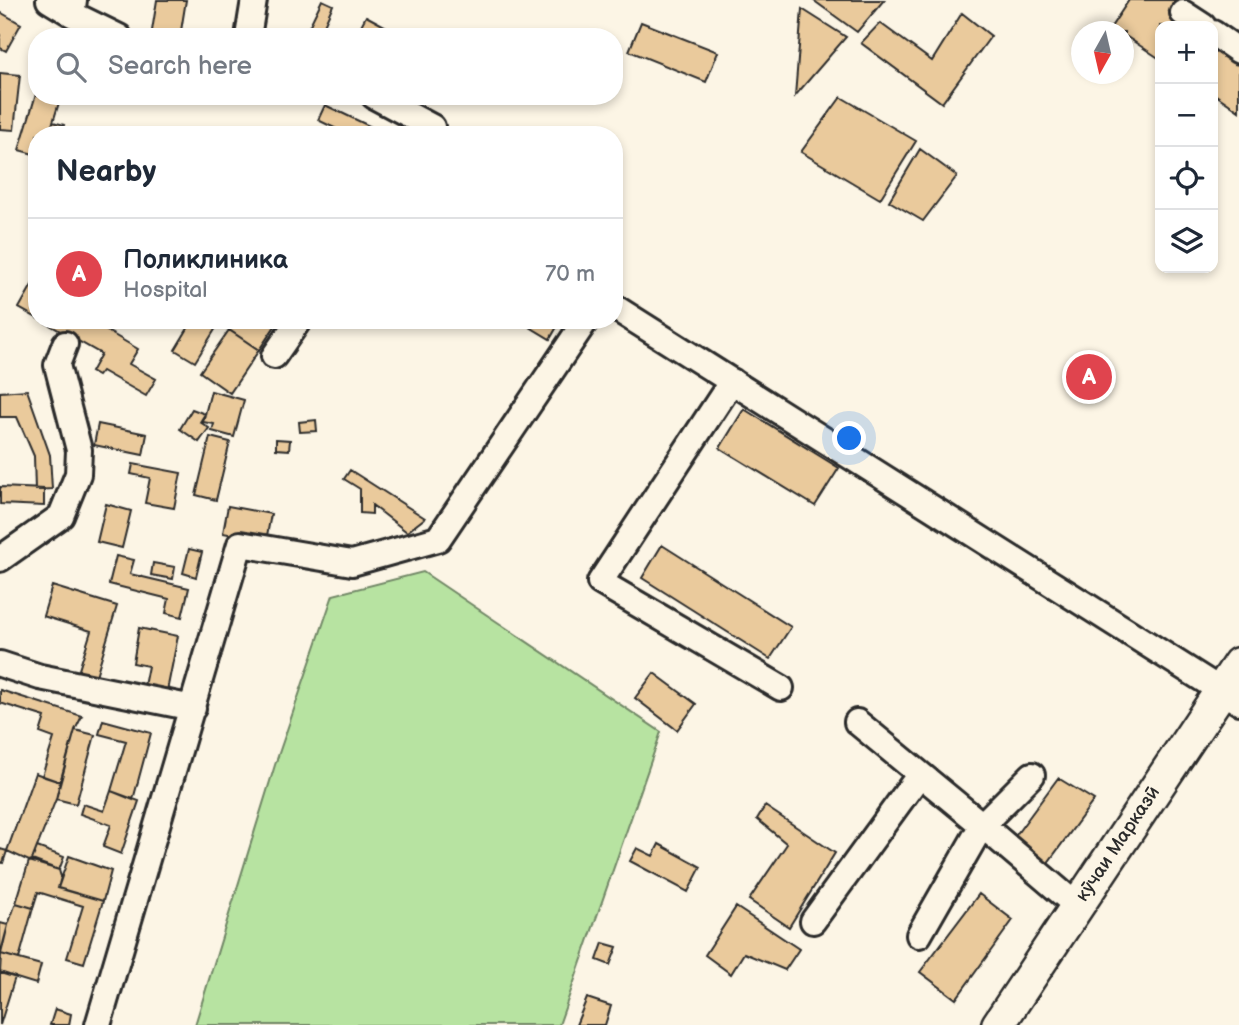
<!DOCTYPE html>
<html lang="en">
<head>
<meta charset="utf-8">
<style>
  :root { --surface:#fff; --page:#f2f2f3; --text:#1f2937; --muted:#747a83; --line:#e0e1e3; --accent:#1f6fb2 }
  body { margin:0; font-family:"Balsamiq Sans",sans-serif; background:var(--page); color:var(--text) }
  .controls { position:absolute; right:21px; top:21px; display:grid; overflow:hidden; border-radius:14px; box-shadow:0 4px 10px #0003 }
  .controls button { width:63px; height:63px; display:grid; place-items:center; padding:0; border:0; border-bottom:2px solid var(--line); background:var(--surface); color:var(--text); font:35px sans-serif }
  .compass { position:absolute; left:1071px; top:21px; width:63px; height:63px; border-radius:50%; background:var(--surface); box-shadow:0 4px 10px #0003; rotate:188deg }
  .you { position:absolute; left:850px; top:439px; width:24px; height:24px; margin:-18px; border:5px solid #fff; border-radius:50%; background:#1a73e8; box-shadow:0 0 0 10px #1a73e833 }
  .badge { display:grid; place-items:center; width:46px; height:46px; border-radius:50%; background:var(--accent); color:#fff; font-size:23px; font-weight:700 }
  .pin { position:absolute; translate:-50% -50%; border:4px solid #fff; box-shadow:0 2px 7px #0006 }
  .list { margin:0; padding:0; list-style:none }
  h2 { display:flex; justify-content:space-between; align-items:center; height:91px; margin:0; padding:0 28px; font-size:30px }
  h2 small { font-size:23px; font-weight:400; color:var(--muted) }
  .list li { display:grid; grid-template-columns:46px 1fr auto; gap:21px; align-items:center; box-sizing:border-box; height:112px; padding:0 28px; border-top:2px solid var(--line) }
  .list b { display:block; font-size:26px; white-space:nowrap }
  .list p { margin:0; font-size:23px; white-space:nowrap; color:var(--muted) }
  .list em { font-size:23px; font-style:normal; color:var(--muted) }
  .icon { flex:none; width:38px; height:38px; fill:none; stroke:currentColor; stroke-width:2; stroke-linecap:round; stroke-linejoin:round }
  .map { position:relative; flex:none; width:1239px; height:1025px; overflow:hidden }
  .search { position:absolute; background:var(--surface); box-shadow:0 4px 10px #0003; left:28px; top:28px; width:595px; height:77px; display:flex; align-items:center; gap:18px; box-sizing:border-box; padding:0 24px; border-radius:28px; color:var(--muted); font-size:26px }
  .panel { position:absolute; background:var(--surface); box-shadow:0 4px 10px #0003; left:28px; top:126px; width:595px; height:203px; border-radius:28px }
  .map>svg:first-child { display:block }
  .green { fill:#b7e3a1; stroke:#718766; stroke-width:2 }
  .building { fill:#eaca9c; stroke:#2b2b2b; stroke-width:2 }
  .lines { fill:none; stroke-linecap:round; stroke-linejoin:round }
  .minor-casing { stroke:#2b2b2b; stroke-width:30 }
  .major-casing { stroke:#2b2b2b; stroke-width:37 }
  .minor { stroke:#fcf5e5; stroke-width:24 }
  .major { stroke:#fcf5e5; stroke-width:32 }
  .labels { text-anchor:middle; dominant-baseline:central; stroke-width:5; stroke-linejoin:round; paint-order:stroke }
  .street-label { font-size:19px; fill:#2b2b2b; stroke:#fcf5e5 }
</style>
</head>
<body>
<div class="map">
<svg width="1239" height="1025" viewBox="0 0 1239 1025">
  <rect width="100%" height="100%" fill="#fcf5e5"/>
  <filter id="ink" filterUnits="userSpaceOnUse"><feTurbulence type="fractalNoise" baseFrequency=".0143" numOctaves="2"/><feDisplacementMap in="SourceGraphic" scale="14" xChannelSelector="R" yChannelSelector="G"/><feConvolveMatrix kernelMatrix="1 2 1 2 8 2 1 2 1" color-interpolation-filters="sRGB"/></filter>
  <g filter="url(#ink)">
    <path class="green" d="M423,572L661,732L559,1025H195L275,765L333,595Z"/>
    <path class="building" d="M157,0H186L180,37H151Z
      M322,0L333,5L324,25L348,37H304Z
      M813,0H884L857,32Z
      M1129,0H1180L1169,11L1192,26H1160V59L1124,35V32H1118L1111,27Z
      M802,9L846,37L795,96Z
      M0,12L21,24L6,51L0,48Z
      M962,13L991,36L942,103L861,43L880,23L932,61Z
      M366,16L405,37H355Z
      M641,22L718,52L706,82L629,51Z
      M1213,40L1239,58V111L1213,93Z
      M0,73L20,75L14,130L0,129Z
      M37,91V96H61L49,135H37V155L19,150Z
      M841,97L916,141L880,199L801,152Z
      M325,105L384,133L383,135H349L318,120Z
      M53,122L64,125L61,135H49Z
      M920,149L957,176L923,221L889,201Z
      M36,278H37V318L19,308Z
      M41,320H88L138,349L129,364L156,379L146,396L102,371L98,376L91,372L101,354Z
      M193,320H215L219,323L195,362L175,350Z
      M221,320L258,321L279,320L259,350L219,323Z
      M528,320H561L550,339L525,324Z
      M229,330L259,350L230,393L200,372Z
      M27,390L50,455L52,489L35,490L34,456L17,417H0V392Z
      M211,391L244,400L234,437L212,431L214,424L203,422Z
      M192,409L205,414L200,422L209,428L199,442L180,429Z
      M744,409L839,468L815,506L720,448Z
      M316,420L317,431L300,432L299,422Z
      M98,424L147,434L143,455L94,445Z
      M210,437L230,442L216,500L196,495Z
      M276,439L290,440L289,450L276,449Z
      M133,464L181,473L174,508L145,503L150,478L131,474Z
      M350,470L425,518L407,532L372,505V514L360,513V489L344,479Z
      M0,487L44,489V506L0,504Z
      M106,504L131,511L122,548L97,542Z
      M228,506L271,514L266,541L223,533Z
      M662,545L791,627L770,659L642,578Z
      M189,549L202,552L196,577L183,573Z
      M116,556L134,560L130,574L189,588L182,617L166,613L169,599L109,584Z
      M153,563L175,567L173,579L151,575Z
      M52,586L117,606L95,679L78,673L91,631L43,616Z
      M139,628L178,636L167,691L144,686L148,666L133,663Z
      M654,673L696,704L677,730L635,698Z
      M0,690L82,716L75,730L60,782L42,776L54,738L40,733L45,717L0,703Z
      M103,720L151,733L133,800L111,791L126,741L99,734Z
      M75,730L95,735L76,804L56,799Z
      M35,773L60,782L56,799L32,860L29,861L7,851Z
      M1058,778L1094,800L1047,864L1013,839Z
      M111,791L139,801L121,854L103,847L111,825L80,814L83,804L104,811Z
      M765,806L835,853L789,927L749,900L787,844L757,819Z
      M659,844L701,867L688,892L630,861L637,848L653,856Z
      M37,847L64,857L59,870L32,860Z
      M0,849L7,851L3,863L0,862Z
      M69,856L111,871L103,901L58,888Z
      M29,861L59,870L61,877L58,888L103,901L84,963L67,958L83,906L38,892L33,908L16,903Z
      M979,894L1013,920L956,999L920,972Z
      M16,903L33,908L19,959L1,954L8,925Z
      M736,907L799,949L785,970L744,953L731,974L705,955Z
      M0,923L8,925L0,955Z
      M603,943L617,947L610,965L597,960Z
      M1,954L41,965L36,984L0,973Z
      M0,972L15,977L0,1025Z
      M587,998L611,1006L605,1025H576Z
      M55,1009L71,1014L69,1025H50Z"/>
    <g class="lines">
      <g class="minor-casing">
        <path id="minor" d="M49,0L72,14
          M74,0L72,14L119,37
          M1183,13L1203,26
          M1213,33L1239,51
          M248,37L254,0
          M374,96L432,127L425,135
          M614,307L1239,702
          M274,356L299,320
          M732,381L600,582L781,688
          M0,559L61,516L78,474L79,450L57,365L65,344
          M0,664L40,677L193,708
          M857,722L982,825L919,935
          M1032,775L982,825L1077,906
          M813,921L920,774
          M98,1025L240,544L352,563L438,539L586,320"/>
      </g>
      <g class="major-casing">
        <path id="major" d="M998,1025L1239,664"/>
      </g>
      <use href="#minor" class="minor"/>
      <use href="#major" class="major"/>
    </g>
  </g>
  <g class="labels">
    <g class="street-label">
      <text transform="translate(1118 844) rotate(-56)">кӯчаи Марказӣ</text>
    </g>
  </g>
</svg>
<div class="controls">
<button>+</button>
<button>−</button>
<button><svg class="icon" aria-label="locate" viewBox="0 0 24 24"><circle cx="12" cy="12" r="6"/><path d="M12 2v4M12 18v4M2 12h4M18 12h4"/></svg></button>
<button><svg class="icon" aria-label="layers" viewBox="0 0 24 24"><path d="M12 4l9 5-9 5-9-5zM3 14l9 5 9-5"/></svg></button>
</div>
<svg class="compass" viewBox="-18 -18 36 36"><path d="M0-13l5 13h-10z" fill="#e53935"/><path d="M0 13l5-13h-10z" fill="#747a83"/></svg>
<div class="you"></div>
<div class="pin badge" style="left:1089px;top:377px;background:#e0444e">A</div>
<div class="search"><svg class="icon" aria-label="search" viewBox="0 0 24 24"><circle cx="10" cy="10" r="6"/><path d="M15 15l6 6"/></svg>Search here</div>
<section class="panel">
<h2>Nearby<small></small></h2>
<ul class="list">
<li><span class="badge" style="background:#e0444e">A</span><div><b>Поликлиника</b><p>Hospital</p></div><em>70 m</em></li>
</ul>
</section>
</div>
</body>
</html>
